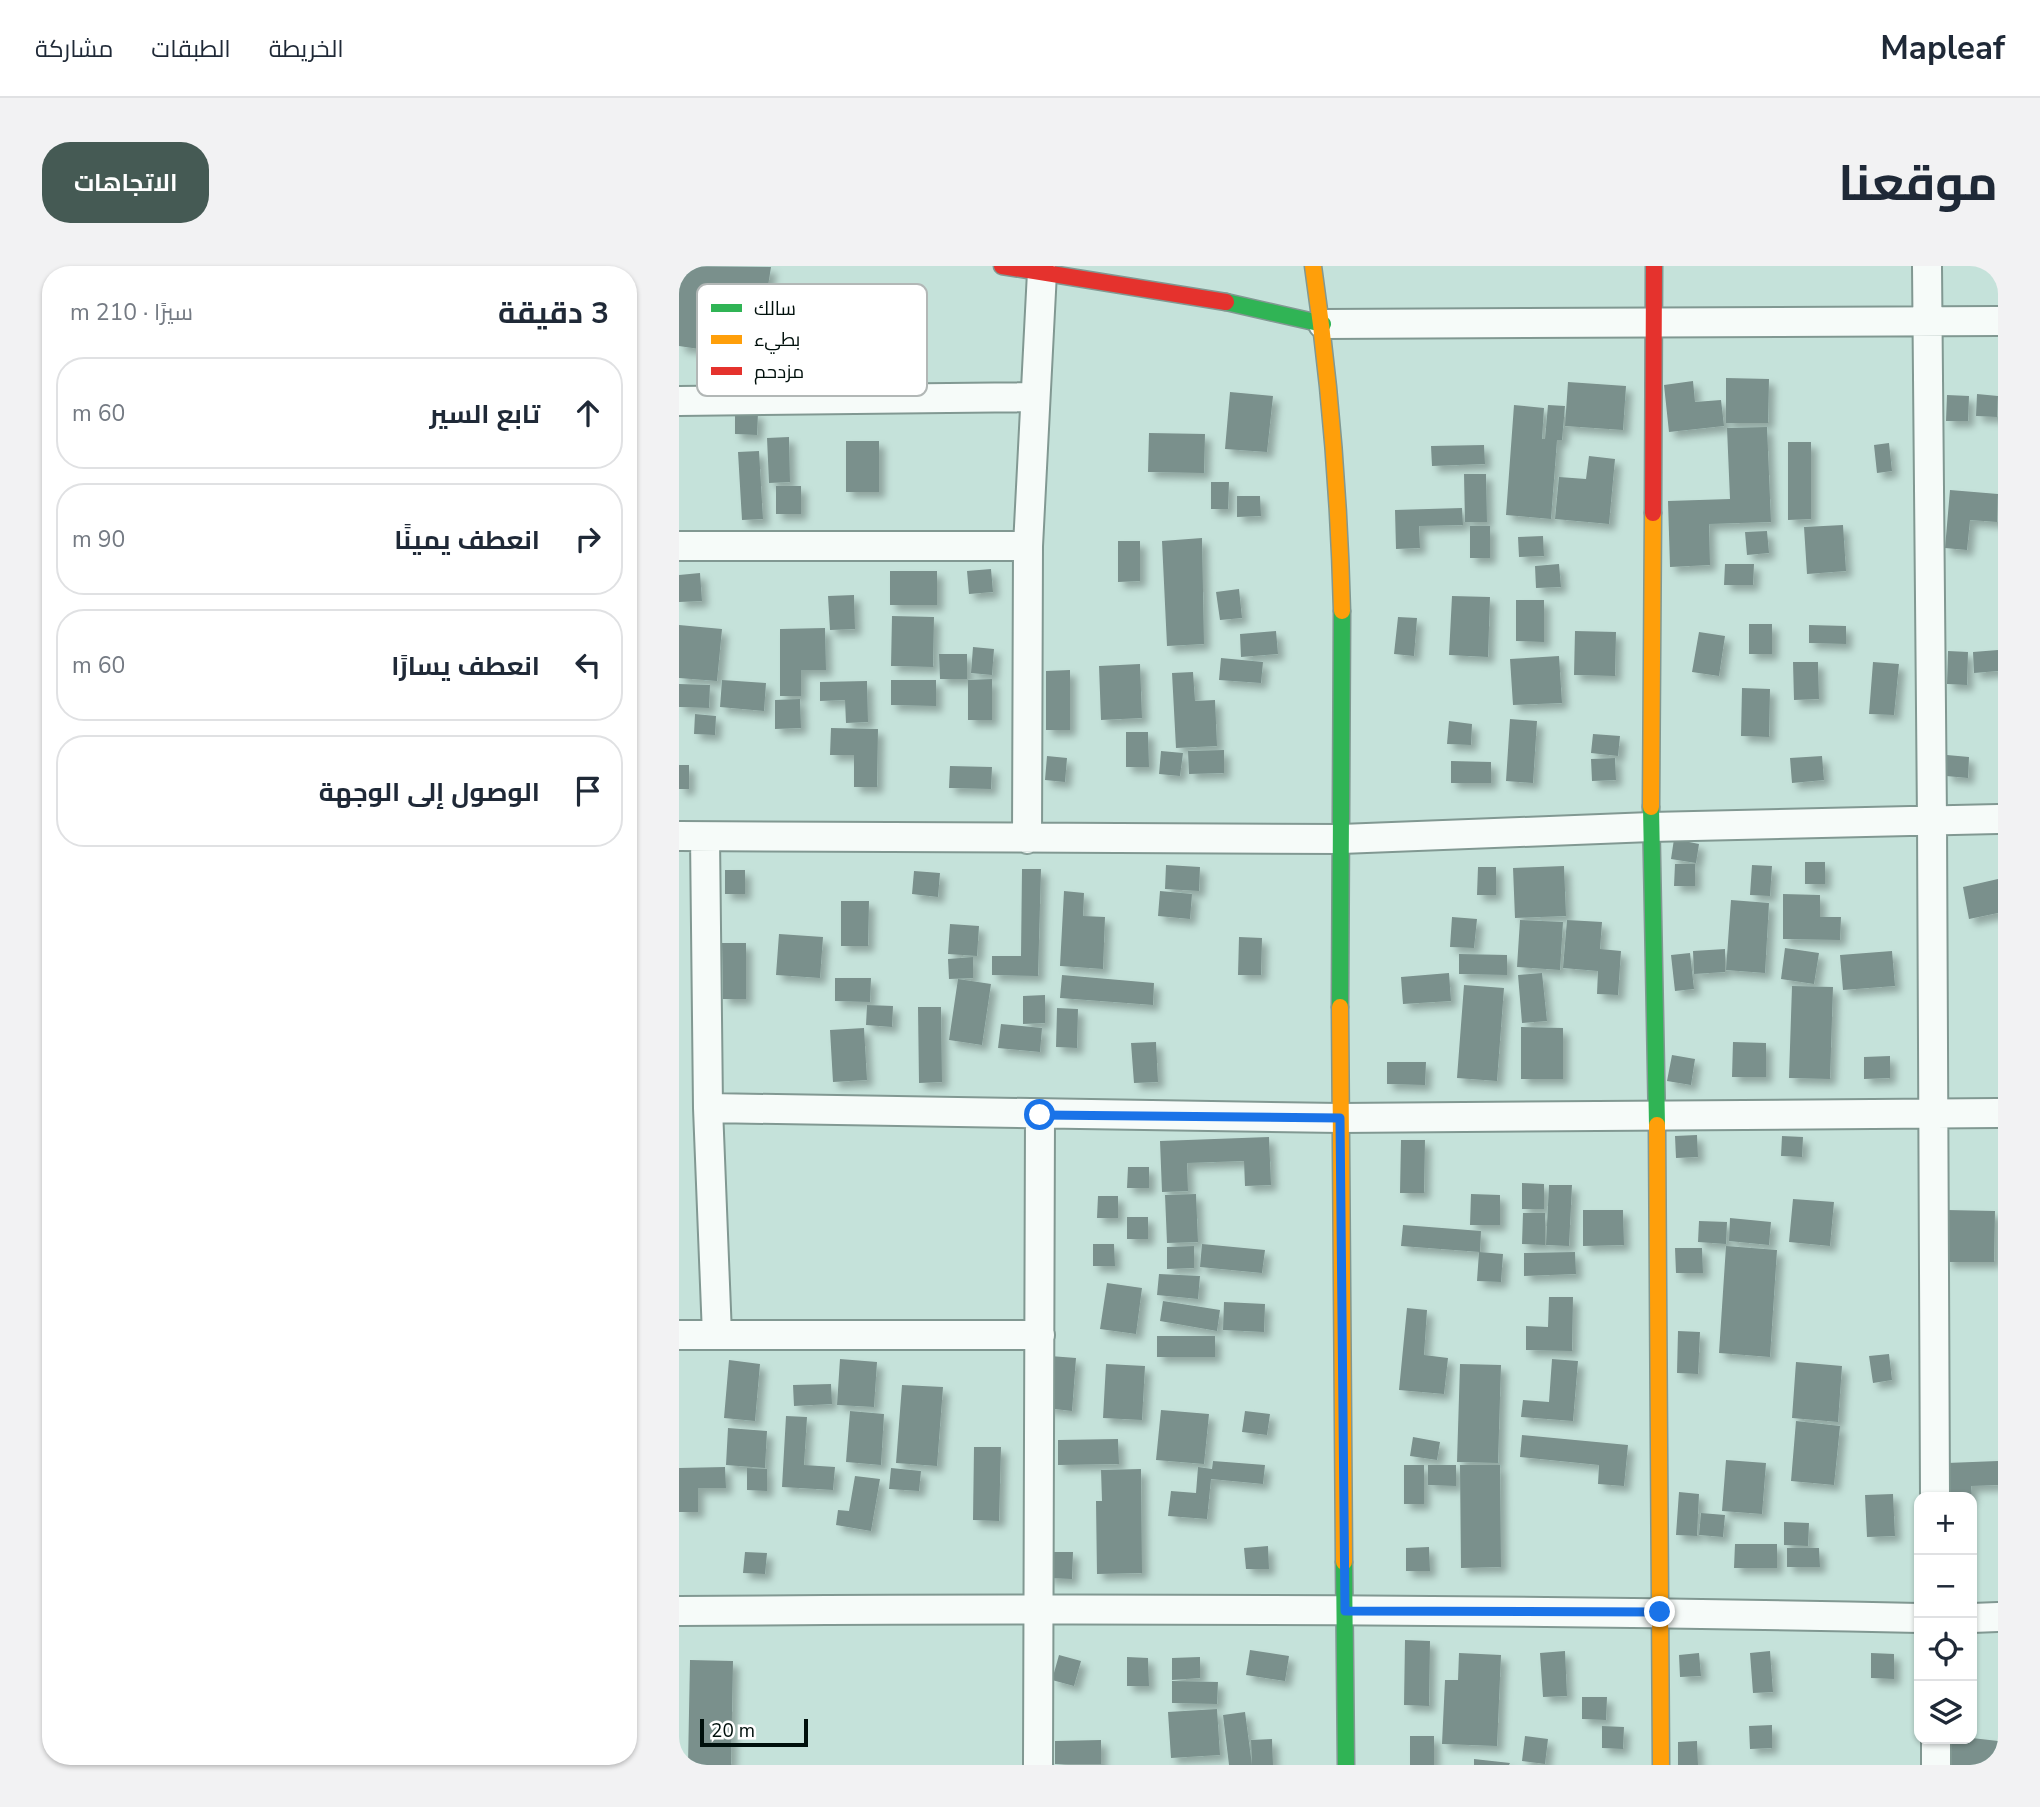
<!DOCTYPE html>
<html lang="ar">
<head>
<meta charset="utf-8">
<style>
  :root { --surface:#fff; --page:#f2f2f3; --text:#1f2937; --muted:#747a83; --line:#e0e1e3; --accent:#455a54 }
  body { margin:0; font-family:"Nunito Sans",Cairo,sans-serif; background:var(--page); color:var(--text); direction:rtl }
  .controls { position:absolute; right:21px; bottom:21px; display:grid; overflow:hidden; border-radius:14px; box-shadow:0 2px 5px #0004 }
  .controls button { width:63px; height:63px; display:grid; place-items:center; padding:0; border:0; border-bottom:2px solid var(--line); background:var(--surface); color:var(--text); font:35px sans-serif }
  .scale { position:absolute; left:21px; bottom:18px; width:108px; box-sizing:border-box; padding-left:7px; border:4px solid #00100c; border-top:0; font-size:19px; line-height:24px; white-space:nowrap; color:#00100c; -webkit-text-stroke:5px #fff; paint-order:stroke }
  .stop { position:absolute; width:21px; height:21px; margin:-16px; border:5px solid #1a73e8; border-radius:50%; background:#fff }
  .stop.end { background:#1a73e8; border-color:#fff; box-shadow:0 2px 7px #0008 }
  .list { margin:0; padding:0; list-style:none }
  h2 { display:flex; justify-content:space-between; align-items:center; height:91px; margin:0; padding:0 28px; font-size:30px }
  h2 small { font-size:23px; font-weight:400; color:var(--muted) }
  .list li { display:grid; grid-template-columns:46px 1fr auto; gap:21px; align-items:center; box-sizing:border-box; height:112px; margin:0 14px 14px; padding:0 14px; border:2px solid var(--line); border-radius:28px }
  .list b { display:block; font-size:26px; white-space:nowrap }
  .list em { font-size:23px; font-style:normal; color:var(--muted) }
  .icon { flex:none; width:38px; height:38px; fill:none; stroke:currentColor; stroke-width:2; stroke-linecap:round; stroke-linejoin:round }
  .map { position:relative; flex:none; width:1319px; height:1499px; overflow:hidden; direction:ltr; border-radius:28px }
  header { display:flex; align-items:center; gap:42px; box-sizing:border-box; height:98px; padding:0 35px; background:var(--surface); border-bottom:2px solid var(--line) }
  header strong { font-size:33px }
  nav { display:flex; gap:38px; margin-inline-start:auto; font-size:24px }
  .intro { display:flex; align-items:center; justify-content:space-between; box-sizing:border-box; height:168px; padding:0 42px }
  h1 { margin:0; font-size:49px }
  .button { padding:18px 32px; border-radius:28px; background:var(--accent); color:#fff; font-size:24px; font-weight:700 }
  main { display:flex; gap:42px; padding:0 42px }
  aside { flex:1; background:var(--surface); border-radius:28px; box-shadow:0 2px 5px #0004 }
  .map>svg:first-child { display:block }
  .building { fill:#7a908c; filter:url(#shadow) }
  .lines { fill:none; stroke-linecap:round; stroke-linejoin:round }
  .street-casing { stroke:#819892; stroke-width:32 }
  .fast-casing { stroke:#819892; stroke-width:19 }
  .slow-casing { stroke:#819892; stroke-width:19 }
  .jam-casing { stroke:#819892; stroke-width:19 }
  .street { stroke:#f6fbf9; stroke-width:28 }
  .fast { stroke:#30b455; stroke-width:16 }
  .slow { stroke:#ff9f0a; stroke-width:16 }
  .jam { stroke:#e5322d; stroke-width:16 }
  .route { stroke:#1a73e8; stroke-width:9 }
  .key { fill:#fff; stroke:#b2b7b6; stroke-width:2 }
  .key-label { font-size:19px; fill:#00100c }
</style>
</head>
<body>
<header>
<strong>Mapleaf</strong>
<nav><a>الخريطة</a><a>الطبقات</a><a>مشاركة</a></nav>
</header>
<div class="intro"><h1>موقعنا</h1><a class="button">الاتجاهات</a></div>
<main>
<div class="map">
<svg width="1319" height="1499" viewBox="0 0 1319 1499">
  <defs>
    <filter id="shadow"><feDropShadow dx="6" dy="6" stdDeviation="3.5" flood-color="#0004"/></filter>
  </defs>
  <rect width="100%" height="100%" fill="#c5e2da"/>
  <path class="building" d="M0,0L92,1L87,33L63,29L60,51L45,49L40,86L0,80Z
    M1047,112L1090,113L1089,157H1047Z
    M1014,115L1016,136L1042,134L1045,160L990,166L985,119Z
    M889,116L947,120L944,164L886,160Z
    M551,126L594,130L588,186L546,183Z
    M1298,128L1319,130L1318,151L1297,150Z
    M1268,129L1290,130L1289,155H1267Z
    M835,139L865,142L863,173H866L869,139L886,140L883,174H878L872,253L827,249Z
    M56,146L79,147L78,169L56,168Z
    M1088,161L1092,256L1030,258L1031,299L991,301L989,235L1051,233L1048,162Z
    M470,167L526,168L525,207L469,206Z
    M110,171L111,216L90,217L88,172Z
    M167,175H200V226H167Z
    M1109,176H1132V253L1109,254Z
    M1210,177L1213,205L1198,207L1195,179Z
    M805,179L806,198L753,200L752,180Z
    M80,185L84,253L63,254L59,186Z
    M910,190L936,193L930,258L876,253L880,211L907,213Z
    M785,208H807L808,256H786Z
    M532,216H550L549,243H532Z
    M97,220H122V248H97Z
    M1271,224L1319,228L1318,256L1291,254L1288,284L1266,282Z
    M558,230H581L582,250L558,251Z
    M783,242L784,259L740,260L741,282L717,283L716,244Z
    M1164,259L1167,305L1128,308L1125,261Z
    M791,260H811V292H791Z
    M1088,265L1090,287L1068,289L1066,266Z
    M864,270L865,290L840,291L839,271Z
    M523,272L525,378L488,380L483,275Z
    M439,275H461V315L439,316Z
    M880,298L882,321L857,322L856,300Z
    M1046,298H1075L1074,319H1045Z
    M312,303L314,326L290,328L288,305Z
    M211,305H258V339H211Z
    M21,307L23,335L0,336V309Z
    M560,323L563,352L541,354L537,326Z
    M175,329L176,363L151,364L149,330Z
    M773,330L811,331L809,391L770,389Z
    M837,334H865V376L837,375Z
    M213,350L255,351L254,401L212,400Z
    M719,351L738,352L735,390L715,388Z
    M1070,358H1093V388H1070Z
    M0,359L43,363L38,415L0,412Z
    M1130,359L1167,360V378L1130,377Z
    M146,362L147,404H122V430H101V363Z
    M597,365L599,388L562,391L561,368Z
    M896,365L937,366L936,410L895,409Z
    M1020,366L1046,370L1040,410L1013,406Z
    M294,381L315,383L313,409L292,407Z
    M1319,384V405L1295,407L1294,386Z
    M1269,385L1289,386L1288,419L1268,418Z
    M260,388H288V413H261Z
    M880,390L883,437L834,439L831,393Z
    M542,392L584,396L582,417L540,414Z
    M1114,396H1139L1140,433L1115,434Z
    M1194,396L1220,398L1215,449L1190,448Z
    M461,398L463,452L422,454L420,400Z
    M391,404V464H367V405Z
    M514,406L516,435L536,434L538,480L497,482L493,407Z
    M313,413V454H289V414Z
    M43,414L87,417L85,445L41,441Z
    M212,414H257V440L212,439Z
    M188,415L189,456L167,457L166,434L141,435V416Z
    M0,418L31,419L30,442L0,441Z
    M1063,422L1091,423L1090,471L1062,470Z
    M121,433L122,462L96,463V434Z
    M16,448L37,450L36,469L15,468Z
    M831,453L858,455L854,517L827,515Z
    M770,455L793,458L792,479L768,478Z
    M152,462L199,463L198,521H175V489H151Z
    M447,466H469L470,501H447Z
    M914,468L941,470L939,490L912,487Z
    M545,484V507L510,508L509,485Z
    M482,485L504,487L501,510L480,508Z
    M1268,489L1290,491L1289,512L1267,510Z
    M368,490L388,492L386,516L366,514Z
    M1143,490L1145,514L1113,517L1111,492Z
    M936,492L937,514L913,515L912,493Z
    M772,495L812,496V517H772Z
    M0,499H10V523H0Z
    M271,500L313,501L312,523L270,522Z
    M995,573L1020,578L1017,597L992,593Z
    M1126,596H1146V618H1126Z
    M996,598H1016V620H995Z
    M487,599L521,601L520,625L486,623Z
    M1073,599L1093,600L1091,630L1071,629Z
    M885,600L887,650L836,652L834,602Z
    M799,601H817V629H798Z
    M343,603H362L359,710L313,709V690H342Z
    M46,604H66V628H46Z
    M235,605L261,607L259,631L233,628Z
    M1319,613V647L1290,653L1284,621Z
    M385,625L405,627L404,650L426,651L424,703L381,700Z
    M481,625L513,628L511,653L479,650Z
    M1104,628L1141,629V651H1162L1161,674L1104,673Z
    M1052,634L1090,637L1086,707L1047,704Z
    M162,635H190L189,680H162Z
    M773,651L798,653L795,682L771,681Z
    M841,654L884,656L881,704L838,701Z
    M888,654L923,656L921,683L942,685L939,729L918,728L919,705L884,702Z
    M271,658L300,660L298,690L269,688Z
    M100,668L144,671L141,712L97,709Z
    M560,671L583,672L582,709H559Z
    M43,677H67V733H44Z
    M1106,682L1140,687L1135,718L1102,713Z
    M1046,683V706L1015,708L1014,685Z
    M1213,685L1216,720L1164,724L1161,689Z
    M1011,687L1015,723L996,725L992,689Z
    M780,688L828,689V709L780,708Z
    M294,691V712L270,713L269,693Z
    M770,707L772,735L724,738L722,711Z
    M863,707L868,755L843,757L839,709Z
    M383,709L475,717L474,739L381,732Z
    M156,712H192L191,736L156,735Z
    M279,713L312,718L303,779L270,774Z
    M785,719L825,722L818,815L778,812Z
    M1113,720L1154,721L1151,813L1110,812Z
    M366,729V757L344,758V730Z
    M188,739L214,740L213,761L187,759Z
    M239,741H262L263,816L240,817Z
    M378,742L399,743L398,782L377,781Z
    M322,758L363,762L361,786L319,782Z
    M842,761L884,762V813H842Z
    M185,762L188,814L154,816L151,764Z
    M477,776L479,816L455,817L452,777Z
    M1054,776L1087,777V811H1053Z
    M993,789L1016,793L1012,819L988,815Z
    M1211,790V812L1185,813V791Z
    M708,796H747L746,819L708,818Z
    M1018,869L1019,891L997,892L996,870Z
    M1103,870L1124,871L1123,891L1102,890Z
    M590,871L592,919L566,920L565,895L508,897L509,925L483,926L481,875Z
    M722,874H746L745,927H721Z
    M449,901H470V922H448Z
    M843,917L865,918V943H843Z
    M870,919H893L890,980L867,979Z
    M517,928L519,976L488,977L486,929Z
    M792,928L821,929V959H791Z
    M419,930H439V952H418Z
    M1114,933L1155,936L1151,980L1110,976Z
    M904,944H944L945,979L904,980Z
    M1268,944L1316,945L1315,996H1267Z
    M844,947H866V979L843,978Z
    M448,951H469V973H448Z
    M1051,952L1092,956L1090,979L1050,975Z
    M1020,955L1048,956L1047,978L1019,976Z
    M724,959L802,965L801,986L722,980Z
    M414,978H435L436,1000H414Z
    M523,978L586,984L583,1007L521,1001Z
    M515,980V1002L488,1003V981Z
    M1047,980L1098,984L1091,1091L1040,1087Z
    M996,982H1023L1024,1007H997Z
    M800,986L824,988L822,1016L798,1015Z
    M896,986L897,1008L845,1010V987Z
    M480,1008L521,1010L519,1033L478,1029Z
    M428,1017L463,1022L457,1068L421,1063Z
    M870,1031H894L893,1085L847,1084V1060L869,1061Z
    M484,1035L541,1044L538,1065L481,1055Z
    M545,1036L586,1038L585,1066L544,1064Z
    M728,1042L748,1044L745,1089L769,1092L765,1128L720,1124Z
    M999,1065L1021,1066L1019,1108L998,1107Z
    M478,1070H536V1091H478Z
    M1210,1088L1213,1114L1194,1117L1190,1090Z
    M371,1090L397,1092L393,1145L367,1142Z
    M161,1093L198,1096L195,1141L158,1139Z
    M873,1093L899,1095L894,1155L842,1151L844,1134L870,1136Z
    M50,1094L81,1098L76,1155L45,1152Z
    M1117,1096L1163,1100L1159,1156L1113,1152Z
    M427,1098L466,1100L463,1154L424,1152Z
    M781,1098L822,1099L819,1197L778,1196Z
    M152,1118L153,1138L115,1140L114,1119Z
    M223,1119L264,1121L258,1200L217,1197Z
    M482,1144L530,1148L525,1198L477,1194Z
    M171,1145L205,1148L202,1199L167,1196Z
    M566,1145L591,1148L588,1169L563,1166Z
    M107,1150L128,1151L125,1199L156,1201L154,1224L103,1221Z
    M1117,1155L1161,1160L1155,1219L1112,1215Z
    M49,1162L88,1165L86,1202L47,1199Z
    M843,1169L949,1179L945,1220L919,1218L920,1199L841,1191Z
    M734,1171L761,1176L758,1194L731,1190Z
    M439,1173L440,1198L379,1199V1174Z
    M295,1181H322L320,1255L294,1254Z
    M1047,1194L1087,1197L1083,1248L1043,1245Z
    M534,1195L586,1199L584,1218L532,1213L528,1253L489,1250L492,1225L517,1227L519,1201L533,1203Z
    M1319,1195V1219L1292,1220L1293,1231H1270L1268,1197Z
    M725,1199H745V1238H725Z
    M749,1199H777V1220L749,1219Z
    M781,1199H821L822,1301L782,1302Z
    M46,1201L47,1222H19V1246H0V1202Z
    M68,1202L88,1203V1225L68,1224Z
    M212,1202L242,1205L240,1225L210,1223Z
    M462,1203L463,1307L418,1308L417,1235H423L422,1204Z
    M176,1210L201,1213L192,1265L157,1259L159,1244L170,1245Z
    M1000,1226L1020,1228L1018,1270L997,1269Z
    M1214,1228L1216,1270L1188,1271L1186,1229Z
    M1022,1247L1046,1249L1044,1271L1020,1269Z
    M1105,1256L1130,1257L1129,1280L1105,1279Z
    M1056,1278H1098V1302H1055Z
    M589,1280L590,1303H567L565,1282Z
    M750,1281L751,1305H727V1282Z
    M1108,1282H1140L1141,1301H1108Z
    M66,1286L88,1287L86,1308L64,1307Z
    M369,1286H394L393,1313L368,1312Z
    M726,1374L751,1375L750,1440L725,1439Z
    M571,1384L610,1390L606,1415L567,1409Z
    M886,1385L888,1430L864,1431L861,1387Z
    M1091,1385L1094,1426L1074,1427L1071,1387Z
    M780,1387L822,1389L818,1480L763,1478L766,1414H779Z
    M1020,1387L1022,1410L1001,1411L1000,1389Z
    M1192,1387L1215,1388V1413L1192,1412Z
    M380,1389L402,1395L395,1420L373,1414Z
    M448,1391L469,1392L470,1420H448Z
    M521,1391V1412L493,1414V1392Z
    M11,1394L54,1395L52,1499H9Z
    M493,1415L539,1416L538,1438L493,1437Z
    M903,1431H928L927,1454L903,1453Z
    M538,1443L541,1489L492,1492L489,1446Z
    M566,1446L573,1499H550L544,1449Z
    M1093,1459V1482L1071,1483L1070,1460Z
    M923,1460L945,1461L944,1483L923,1482Z
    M731,1470H755V1499H731Z
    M846,1470L869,1473L866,1498L843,1495Z
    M1293,1472L1319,1475L1317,1499H1270L1272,1473Z
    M593,1473L594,1499H573L572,1474Z
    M422,1474V1498H376V1475Z
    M1018,1475L1019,1499H999V1476Z
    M795,1493L831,1497L830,1499H795Z"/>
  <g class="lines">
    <g class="street-casing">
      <path id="street" d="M1248,0L1253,554L1256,1231
        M644,58L1319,55
        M0,135L356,131
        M0,280H349
        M0,570L662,573L972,561L1319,553
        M26,571L29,842L38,1069
        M348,573L349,280L363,6
        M29,842L661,852L1319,847
        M0,1069H361
        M0,1345C413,1342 827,1343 1240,1352
        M1293,1352L1319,1351
        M1257,1473V1499
        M359,1499L361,849"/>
    </g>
    <g class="fast-casing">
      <path id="fast" d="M547,36L644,58
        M972,541L978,859
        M661,741L663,345
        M665,1296L667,1499"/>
    </g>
    <g class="slow-casing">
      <path id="slow" d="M634,0C651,115 660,229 663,345
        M972,541L974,247
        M661,741L665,1296
        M978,859L982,1499"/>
    </g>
    <g class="jam-casing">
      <path id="jam" d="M323,0L547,36
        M974,247L975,0"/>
    </g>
    <use href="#street" class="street"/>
    <use href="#fast" class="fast"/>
    <use href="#slow" class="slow"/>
    <use href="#jam" class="jam"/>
  </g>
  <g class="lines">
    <path class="route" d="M361,849L661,852L666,1345L981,1346"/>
  </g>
  <rect x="18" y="18" width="230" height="112" rx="10" class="key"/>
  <rect x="32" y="38" width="31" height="8" fill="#30b455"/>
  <rect x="32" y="69" width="31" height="9" fill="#ff9f0a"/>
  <rect x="32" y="101" width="31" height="8" fill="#e5322d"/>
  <g class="key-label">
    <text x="75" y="49">سالك</text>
    <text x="75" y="80">بطيء</text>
    <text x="75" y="112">مزدحم</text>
  </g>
</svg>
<div class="controls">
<button>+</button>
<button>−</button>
<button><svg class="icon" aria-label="locate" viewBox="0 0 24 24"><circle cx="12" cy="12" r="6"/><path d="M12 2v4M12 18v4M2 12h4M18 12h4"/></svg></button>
<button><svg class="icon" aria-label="layers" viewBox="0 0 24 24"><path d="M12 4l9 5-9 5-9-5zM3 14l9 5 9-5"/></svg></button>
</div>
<div class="scale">20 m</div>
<div class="stop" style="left:361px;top:849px"></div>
<div class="stop end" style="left:981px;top:1346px"></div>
</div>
<aside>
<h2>3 دقيقة<small>سيرًا · 210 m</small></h2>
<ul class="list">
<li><svg class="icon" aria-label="ahead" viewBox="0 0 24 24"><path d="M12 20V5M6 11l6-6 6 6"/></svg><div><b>تابع السير</b></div><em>60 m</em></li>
<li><svg class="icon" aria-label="right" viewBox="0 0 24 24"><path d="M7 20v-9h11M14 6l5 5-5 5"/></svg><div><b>انعطف يمينًا</b></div><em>90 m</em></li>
<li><svg class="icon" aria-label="left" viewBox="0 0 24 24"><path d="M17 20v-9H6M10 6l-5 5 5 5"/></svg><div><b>انعطف يسارًا</b></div><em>60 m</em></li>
<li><svg class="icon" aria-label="arrive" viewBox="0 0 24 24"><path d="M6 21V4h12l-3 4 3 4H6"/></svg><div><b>الوصول إلى الوجهة</b></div></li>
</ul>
</aside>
</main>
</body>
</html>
